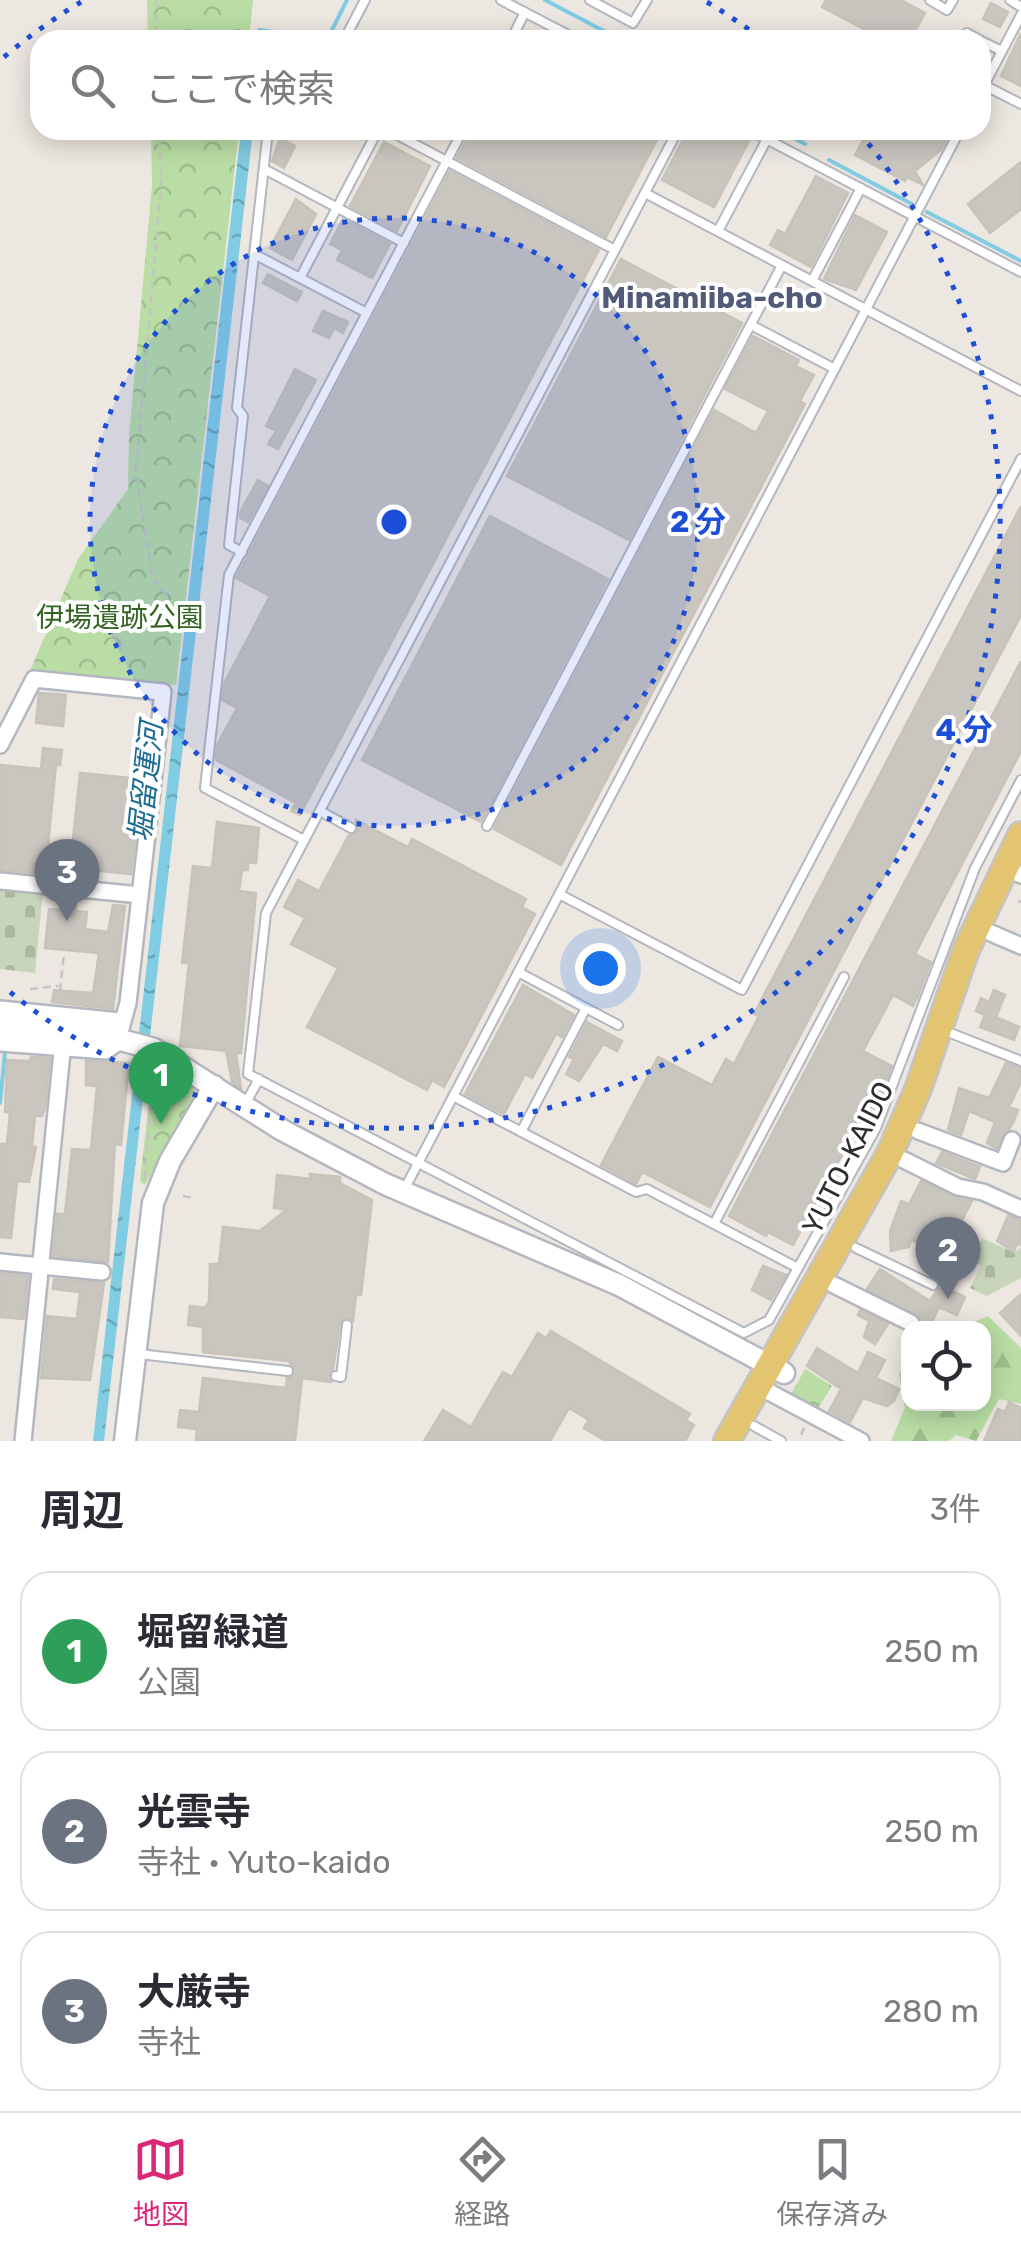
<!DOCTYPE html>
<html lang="ja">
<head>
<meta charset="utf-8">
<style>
  :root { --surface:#fff; --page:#f7f7f7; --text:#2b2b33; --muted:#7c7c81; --line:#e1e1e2; --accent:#db2777 }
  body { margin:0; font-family:Rubik,"Noto Sans JP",sans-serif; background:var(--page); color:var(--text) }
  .controls { position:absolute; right:30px; bottom:30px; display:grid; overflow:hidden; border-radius:20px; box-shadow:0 5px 25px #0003 }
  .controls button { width:90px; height:90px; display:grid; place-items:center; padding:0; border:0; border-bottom:2px solid var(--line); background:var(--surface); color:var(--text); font:50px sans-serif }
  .you { position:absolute; left:600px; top:968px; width:35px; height:35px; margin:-25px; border:8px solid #fff; border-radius:50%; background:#1a73e8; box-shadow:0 0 0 15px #1a73e833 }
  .badge { display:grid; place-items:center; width:65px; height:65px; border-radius:50%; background:var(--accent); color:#fff; font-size:32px; font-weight:700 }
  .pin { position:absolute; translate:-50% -82px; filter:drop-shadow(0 2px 5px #0008) }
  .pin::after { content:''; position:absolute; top:52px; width:35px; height:30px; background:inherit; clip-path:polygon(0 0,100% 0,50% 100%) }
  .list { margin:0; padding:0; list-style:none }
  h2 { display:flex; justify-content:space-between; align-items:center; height:130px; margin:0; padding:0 40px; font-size:42px }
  h2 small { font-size:32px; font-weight:400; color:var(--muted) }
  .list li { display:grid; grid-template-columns:65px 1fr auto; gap:30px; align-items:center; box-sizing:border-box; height:160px; margin:0 20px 20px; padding:0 20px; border:2px solid var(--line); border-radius:30px }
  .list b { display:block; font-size:38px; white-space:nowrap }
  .list p { margin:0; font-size:32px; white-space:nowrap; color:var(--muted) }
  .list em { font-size:32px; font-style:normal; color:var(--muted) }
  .icon { flex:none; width:55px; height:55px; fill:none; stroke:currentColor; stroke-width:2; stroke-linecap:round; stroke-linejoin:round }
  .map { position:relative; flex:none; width:1021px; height:1441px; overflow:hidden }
  .search { position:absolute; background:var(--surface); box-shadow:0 5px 25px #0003; left:30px; right:30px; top:30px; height:110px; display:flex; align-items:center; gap:25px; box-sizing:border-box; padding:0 35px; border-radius:30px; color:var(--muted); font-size:38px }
  .sheet { height:670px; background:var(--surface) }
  nav { display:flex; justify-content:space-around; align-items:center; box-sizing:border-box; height:140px; border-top:2px solid var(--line); background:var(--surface); font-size:28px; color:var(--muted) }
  nav a { display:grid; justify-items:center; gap:5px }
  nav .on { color:var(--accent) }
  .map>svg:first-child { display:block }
  .forest { fill:url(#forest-firs) }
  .cemetery { fill:url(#cemetery-stones) }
  .park { fill:url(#park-crowns) }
  .water { fill:url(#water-ripples) }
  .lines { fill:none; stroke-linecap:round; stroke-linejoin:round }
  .stream { stroke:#80cce3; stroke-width:4 }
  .building { fill:#c9c5bf; stroke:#c8c3ba; stroke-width:2.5 }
  .service-casing { stroke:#b4b7bf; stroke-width:12 }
  .minor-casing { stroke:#b4b7bf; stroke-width:20 }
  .tertiary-casing { stroke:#b4b7bf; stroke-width:25 }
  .primary-casing { stroke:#c4c4c4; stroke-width:30 }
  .path { stroke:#c4c4c4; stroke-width:2.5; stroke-dasharray:8 5; stroke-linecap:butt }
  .service { stroke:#fff; stroke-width:8 }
  .minor { stroke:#fff; stroke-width:15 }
  .tertiary { stroke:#fff; stroke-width:20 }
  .primary { stroke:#e3c470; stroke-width:25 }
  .ring { fill:none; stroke:#1d4ed8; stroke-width:5; stroke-dasharray:5 10 }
  .labels { text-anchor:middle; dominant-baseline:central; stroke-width:8; stroke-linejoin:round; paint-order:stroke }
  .park-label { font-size:28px; fill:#336423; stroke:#fff }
  .street-label { font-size:28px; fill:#2d2d2d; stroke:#fff }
  .neighbourhood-label { font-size:30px; font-weight:bold; fill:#515a79; stroke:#fff }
  .water-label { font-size:30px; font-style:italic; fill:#1c6d91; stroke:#fff }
  .centre { fill:#1d4ed8; stroke:#fff; stroke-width:5 }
  .ring-label { font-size:30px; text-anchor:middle; font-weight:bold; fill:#1d4ed8; stroke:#fff; stroke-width:8; stroke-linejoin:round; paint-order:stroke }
</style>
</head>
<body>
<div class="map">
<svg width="1021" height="1441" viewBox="0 0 1021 1441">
  <defs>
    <pattern id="forest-firs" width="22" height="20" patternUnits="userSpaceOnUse" patternTransform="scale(2.5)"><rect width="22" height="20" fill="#b9dda4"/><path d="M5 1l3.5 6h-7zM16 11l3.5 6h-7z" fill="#9fbe8e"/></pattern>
    <pattern id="cemetery-stones" width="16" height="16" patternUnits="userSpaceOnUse" patternTransform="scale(2.5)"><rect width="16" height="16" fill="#c8d5ba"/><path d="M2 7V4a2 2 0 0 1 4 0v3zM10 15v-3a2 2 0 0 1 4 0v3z" fill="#acb7a0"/></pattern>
    <pattern id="park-crowns" width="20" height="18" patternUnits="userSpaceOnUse" patternTransform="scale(2.5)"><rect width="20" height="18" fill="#b9dda4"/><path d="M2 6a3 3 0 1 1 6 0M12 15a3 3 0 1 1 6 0" fill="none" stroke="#9fbe8e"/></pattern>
    <pattern id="water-ripples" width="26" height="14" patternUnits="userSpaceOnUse" patternTransform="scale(2.5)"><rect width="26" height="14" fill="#80cce3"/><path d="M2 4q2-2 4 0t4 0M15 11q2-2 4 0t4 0" fill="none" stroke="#69a6b8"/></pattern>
  </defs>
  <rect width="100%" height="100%" fill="#ede7e1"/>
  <path class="forest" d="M988,1316L1021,1348V1404L999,1399L976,1441L956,1435L949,1441H891L905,1407L899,1374L908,1363V1404H984V1328H960Z"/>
  <path class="cemetery" d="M0,887L43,891L35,973L0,969Z
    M982,1238L1015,1253L1021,1247V1278L987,1296L970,1288L981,1266L971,1261Z"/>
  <path class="park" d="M147,0H253L249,40H148Z
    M151,130H239L176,685L30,671L78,559L128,489L129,435L152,186Z
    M158,1063L196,1091L145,1185L140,1181L153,1066Z
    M805,1369L832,1386L815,1413L790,1396Z"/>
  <path class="water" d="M241,130H253L104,1441H93Z"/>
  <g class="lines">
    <path class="stream" d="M545,0L621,40
      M259,30L275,32
      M278,33L291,40
      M327,40L347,0
      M779,130L805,144
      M829,160L912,204
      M927,212L1021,261
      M0,1103L5,1052"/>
  </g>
  <path class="building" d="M826,0H901L925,13L910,40H869L873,34L822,7Z
    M991,3L1008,12L1000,27L983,19Z
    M1021,33V86L1001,76Z
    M472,130H662L606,237L457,158Z
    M688,130H729L749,141L714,207L662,180Z
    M869,130H952L941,150L915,171L923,185L907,177L905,181L855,155Z
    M280,138L295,146L284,168L272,161Z
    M384,142L430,166L397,231L350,206Z
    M1021,162V209L990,233L968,204Z
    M450,171L599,250L300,815L291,811L296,803L216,760L217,745L237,708L222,700L224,684L270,596L236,578Z
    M816,176L848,193L811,267L770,245L778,230L785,234Z
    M296,199L316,214L292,260L270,248Z
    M855,215L887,232L856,290L824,279Z
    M343,219L390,244L372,278L337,260L342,250L330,244Z
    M621,259L742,323L629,540L507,476Z
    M268,274L302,292L297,301L263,283Z
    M323,311L348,322L343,333L334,328L329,338L313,331Z
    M753,336L799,360L796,366L814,375L800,401L805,404L561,865L494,829L714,410L756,433L768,411L725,389Z
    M295,369L316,380L278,449L268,444L276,431L266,426Z
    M258,480L268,486L248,522L240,518V512Z
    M1021,506V615L710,1207L642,1172L636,1184L601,1165L658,1057L712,1085L726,1059L734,1064L759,1016L754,1014Z
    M490,516L608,579L481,822L362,760Z
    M1021,661V751L915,954L931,962L918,996L913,1006L893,995L863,1051L892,1066L878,1103L869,1119L863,1116L793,1245L768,1232L766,1236L729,1216Z
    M39,693L66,695L63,726L36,723Z
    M43,748L62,750L60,765H56L45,874L0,870V765L41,769Z
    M80,773L142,779L131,874L89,870L88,878L75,877L76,869L70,868Z
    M356,820L408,847L412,839L526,899L522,907L535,914L444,1087L432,1080L427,1090L307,1027L338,968L291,944L305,918L284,907L298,880L319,891L349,835L358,831Z
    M217,822L259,828L256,863L248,862V870H242L239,891L256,893L241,1053H236L241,1088L232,1082L226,1051L180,1046L189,963H182L193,866L212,868Z
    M62,900L76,901L75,911L87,912L85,929L108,932L113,905L125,906L113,1009L52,1002L54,990L93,993L99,953L45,948L49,909L61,910Z
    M523,985L574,1015L562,1037L556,1034L532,1078L525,1074L504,1114L465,1094Z
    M994,990L1005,995L996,1017L1019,1027L1014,1040L980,1027L985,1015L976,1011L981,998L989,1002Z
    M587,1022L622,1041L617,1051L603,1044L579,1081L566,1074L574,1059L569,1057Z
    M31,1057L50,1058L45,1108L42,1116H35L32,1146L36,1147L29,1182L17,1181L11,1238L0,1237V1154L1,1144H7L10,1112H5L7,1060L30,1061Z
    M86,1061L129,1063L121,1145L115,1144L108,1262L53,1256L57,1214H65L72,1149L91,1150L97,1086L86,1085Z
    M1006,1063L1021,1068V1082L1009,1107L1018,1110L1013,1123L997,1149L987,1143L995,1122L969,1111L961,1135L948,1130L959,1088L989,1098Z
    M942,1152L980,1167L975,1179L936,1163Z
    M310,1174L340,1177V1183L372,1200L361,1295H356L353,1321L345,1318L340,1323L331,1382L302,1378L295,1441H196L197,1429L178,1427L180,1410L199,1412L203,1378L286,1388L287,1378L294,1375L289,1361L203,1352V1327L188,1325L190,1306L205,1308L209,1302L210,1264H219L223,1227L260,1231L286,1210L274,1208L277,1175L310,1179Z
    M921,1181L972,1201L960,1224L953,1220L937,1249L911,1240L909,1247L891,1251L890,1231L901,1201L909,1204Z
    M1008,1216L1021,1220V1245L1017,1243L1014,1252L997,1241Z
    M763,1266L786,1275L771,1300L752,1290Z
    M880,1269L930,1301L940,1285L965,1297L957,1315L939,1307L931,1324L867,1289Z
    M0,1273L28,1276L24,1319L0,1317Z
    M54,1279L104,1283L90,1380L41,1378L47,1316L77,1319L80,1292L53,1289Z
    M1021,1294V1336L1000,1313Z
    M860,1310L888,1324L875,1344L864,1337L869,1321L858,1315Z
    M551,1331L690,1414L686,1420L694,1425L685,1441H606L584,1428L589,1420L569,1408L550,1441H424L443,1410L471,1427L503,1372L512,1377L538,1333L546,1338Z
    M817,1348L858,1373L868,1352L885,1360L876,1378L899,1389L894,1401L887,1406L863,1398L850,1422L829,1411L841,1389L807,1366Z
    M1009,1402L1021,1408V1441H984L998,1409L1005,1412Z"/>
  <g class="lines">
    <g class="service-casing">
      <path id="service" d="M501,0L578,40
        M590,0L633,23L647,0
        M930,0L947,10L953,0
        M1010,0L1021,7
        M967,33L980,40
        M344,40L365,0
        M511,40L525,12
        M981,41L1002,51
        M984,85L1021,104
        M981,91L1021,15
        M388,130L615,250
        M678,130L266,913L248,1074L744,1333L769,1320L876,1128L975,868L1021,780
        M749,130L1021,272
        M264,169L404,243
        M645,193L1021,391
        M718,231L767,139
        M254,254L367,313
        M300,278L378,130
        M812,281L861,188
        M751,325L835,369
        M242,552L229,545L243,416L237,408L268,130
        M320,811L351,828
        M487,826L782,265
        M304,840L205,788L229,575L463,130
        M559,894L742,990L1021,459
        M518,972L618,1025
        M953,1034L1021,1061
        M453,1096L636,1192L647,1189L798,1268
        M244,1106L259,1079
        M521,1132L586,1008
        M405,1188L960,130
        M714,1224L844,977
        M856,1248L933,1285
        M139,1354L288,1371
        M336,1376L341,1377L347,1325
        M754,1426L781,1441"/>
    </g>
    <g class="minor-casing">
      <path id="minor" d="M0,745L34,679L163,692L128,1003L117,1043L106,1051L0,1043
        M1019,874L1021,875
        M0,881L140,895
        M991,933L1021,946
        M0,1009L120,1021
        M918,1131L1003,1163L1012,1140
        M904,1160L958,1187L983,1192L1021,1209
        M0,1262L102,1272
        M834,1285L911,1323
        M758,1386L861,1441
        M23,1441L63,1042"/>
    </g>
    <g class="tertiary-casing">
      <path id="tertiary" d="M0,1026L110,1037L154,1049L282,1130L385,1184L619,1285L784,1373
        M125,1441L153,1203L170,1161L214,1086"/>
    </g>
    <g class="primary-casing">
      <path id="primary" d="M727,1441L890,1153L918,1089L966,950L1021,835"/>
    </g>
    <path class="path" d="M156,0L157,40
      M119,665L121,644L114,640L125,621L164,604L168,597L152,576L136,471L161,186L159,130
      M1018,901L1021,902
      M30,989L58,986
      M60,991L64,953
      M145,1179L152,1085L183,1103
      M183,1196L193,1198
      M801,1435L805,1426"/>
    <use href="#service" class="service"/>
    <use href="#minor" class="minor"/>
    <use href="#tertiary" class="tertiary"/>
    <use href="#primary" class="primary"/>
  </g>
  <circle cx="394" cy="522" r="304" fill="#1d4ed8" fill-opacity=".12"/>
  <g class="ring">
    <circle cx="394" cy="522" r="304"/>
    <path d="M4 57A607 607 0 0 1 81 2M707 2A607 607 0 0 1 759 37M859 132A607 607 0 0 1 4 987"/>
  </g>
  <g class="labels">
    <g class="park-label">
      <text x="120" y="617">伊場遺跡公園</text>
    </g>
    <g class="street-label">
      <text transform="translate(848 1158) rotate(-63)">YUTO-KAIDO</text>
    </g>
    <g class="neighbourhood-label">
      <text x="712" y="298">Minamiiba-cho</text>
    </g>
    <g class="water-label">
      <text transform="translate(146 782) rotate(-84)">堀留運河</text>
    </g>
  </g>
  <circle cx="394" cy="522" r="15" class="centre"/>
  <g class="ring-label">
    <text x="698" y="532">2 分</text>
    <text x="964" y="740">4 分</text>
  </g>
</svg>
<div class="controls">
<button><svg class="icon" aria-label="locate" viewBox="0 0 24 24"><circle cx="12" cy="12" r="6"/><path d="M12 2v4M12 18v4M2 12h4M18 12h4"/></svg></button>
</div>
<div class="you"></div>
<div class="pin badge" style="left:161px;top:1124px;background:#2e9e5b">1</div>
<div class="pin badge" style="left:948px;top:1299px;background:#6b7280">2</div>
<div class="pin badge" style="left:67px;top:921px;background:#6b7280">3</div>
<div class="search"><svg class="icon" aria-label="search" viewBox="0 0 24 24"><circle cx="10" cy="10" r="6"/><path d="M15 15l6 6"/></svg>ここで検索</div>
</div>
<section class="sheet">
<h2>周辺<small>3件</small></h2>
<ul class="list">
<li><span class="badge" style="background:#2e9e5b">1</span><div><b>堀留緑道</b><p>公園</p></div><em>250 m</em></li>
<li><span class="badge" style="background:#6b7280">2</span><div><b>光雲寺</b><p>寺社 · Yuto-kaido</p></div><em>250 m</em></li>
<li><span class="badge" style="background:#6b7280">3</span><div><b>大厳寺</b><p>寺社</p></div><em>280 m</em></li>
</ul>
</section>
<nav>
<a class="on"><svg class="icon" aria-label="map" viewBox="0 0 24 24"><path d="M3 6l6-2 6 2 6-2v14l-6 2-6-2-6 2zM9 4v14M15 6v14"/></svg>地図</a>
<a><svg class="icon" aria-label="directions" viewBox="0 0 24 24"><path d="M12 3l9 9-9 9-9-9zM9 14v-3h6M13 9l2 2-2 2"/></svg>経路</a>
<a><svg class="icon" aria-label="saved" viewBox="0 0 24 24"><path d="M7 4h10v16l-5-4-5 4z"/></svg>保存済み</a>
</nav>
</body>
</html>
